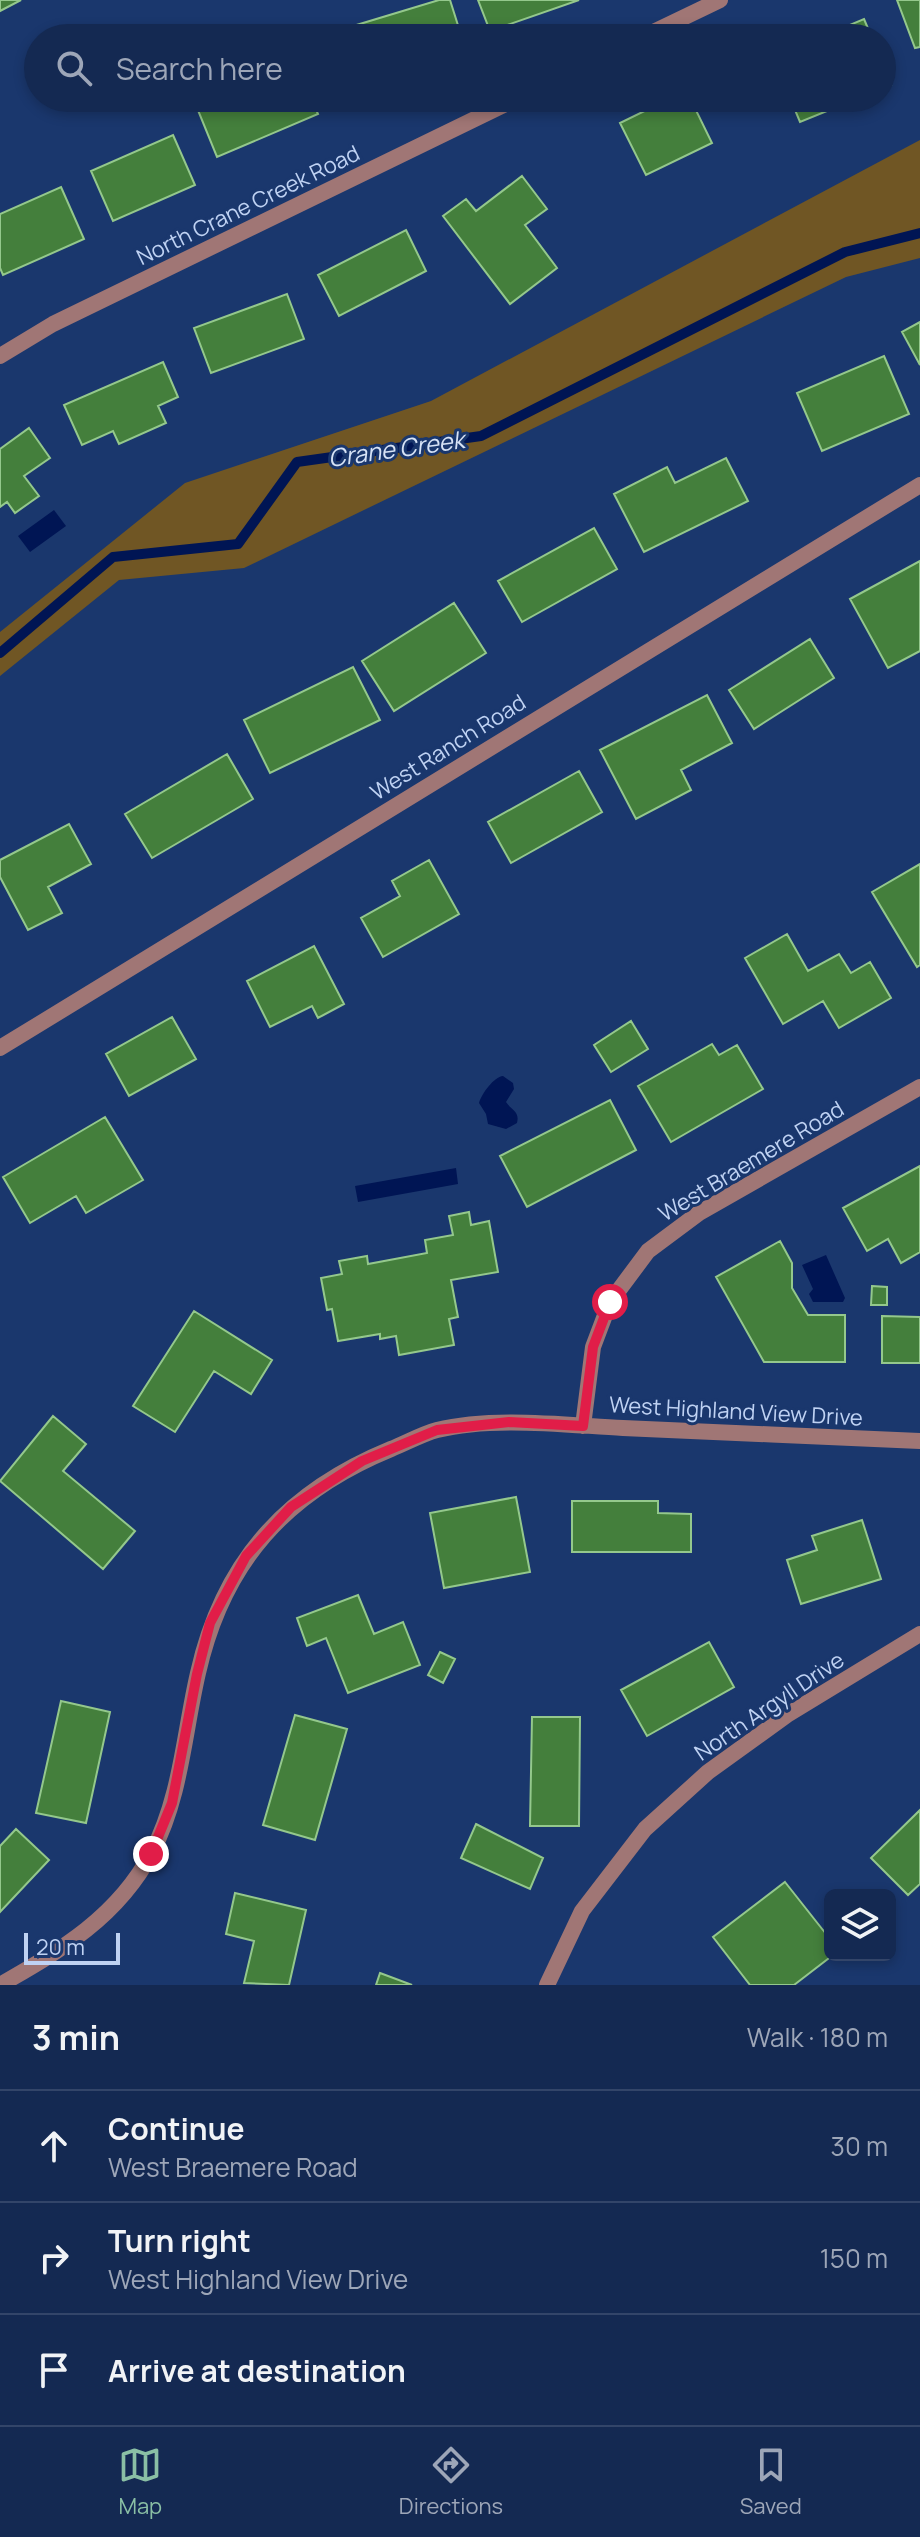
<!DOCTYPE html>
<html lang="en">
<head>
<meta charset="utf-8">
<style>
  :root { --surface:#142952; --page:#1d3159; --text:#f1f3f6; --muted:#9da6b8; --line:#334569; --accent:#8abfa5 }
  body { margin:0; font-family:Manrope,sans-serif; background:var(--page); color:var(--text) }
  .controls { position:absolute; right:24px; bottom:24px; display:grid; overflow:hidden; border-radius:12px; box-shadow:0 4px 12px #0003 }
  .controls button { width:72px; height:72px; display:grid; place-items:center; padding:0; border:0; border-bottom:2px solid var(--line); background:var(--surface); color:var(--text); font:40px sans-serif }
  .scale { position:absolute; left:24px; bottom:20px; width:96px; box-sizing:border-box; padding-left:8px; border:4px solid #bfd2f3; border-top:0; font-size:22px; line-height:28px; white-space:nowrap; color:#bfd2f3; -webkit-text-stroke:6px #1a376d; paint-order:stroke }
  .stop { position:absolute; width:24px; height:24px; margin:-18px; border:6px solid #e11d48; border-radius:50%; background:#fff }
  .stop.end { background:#e11d48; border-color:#fff; box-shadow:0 2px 8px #0008 }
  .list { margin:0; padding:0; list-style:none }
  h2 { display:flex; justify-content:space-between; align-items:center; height:104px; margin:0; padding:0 32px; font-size:34px }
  h2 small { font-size:26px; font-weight:400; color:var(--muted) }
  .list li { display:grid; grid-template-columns:52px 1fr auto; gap:24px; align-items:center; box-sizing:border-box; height:112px; padding:0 32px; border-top:2px solid var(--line) }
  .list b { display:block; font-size:30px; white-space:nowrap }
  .list p { margin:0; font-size:26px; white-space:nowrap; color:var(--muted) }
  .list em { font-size:26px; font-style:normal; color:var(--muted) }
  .icon { flex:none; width:44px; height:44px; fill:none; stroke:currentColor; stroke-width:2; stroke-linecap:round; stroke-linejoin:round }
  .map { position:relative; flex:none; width:920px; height:1985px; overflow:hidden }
  .search { position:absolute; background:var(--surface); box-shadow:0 4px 12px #0003; left:24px; right:24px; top:24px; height:88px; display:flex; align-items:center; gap:20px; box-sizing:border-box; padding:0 28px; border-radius:44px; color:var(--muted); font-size:30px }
  .sheet { height:440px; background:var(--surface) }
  nav { display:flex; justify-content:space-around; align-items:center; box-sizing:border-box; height:112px; border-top:2px solid var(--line); background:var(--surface); font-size:22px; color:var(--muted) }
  nav a { display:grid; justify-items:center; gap:4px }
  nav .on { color:var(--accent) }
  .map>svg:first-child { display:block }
  .green { fill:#705624 }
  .water { fill:#001554 }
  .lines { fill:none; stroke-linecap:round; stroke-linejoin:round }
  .stream { stroke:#001554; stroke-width:10 }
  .building { fill:#447f3c; stroke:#94c88c; stroke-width:2 }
  .street { stroke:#a07675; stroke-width:16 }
  .route { stroke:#e11d48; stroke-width:10 }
  .labels { text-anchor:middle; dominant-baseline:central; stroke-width:6; stroke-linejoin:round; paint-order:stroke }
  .street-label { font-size:22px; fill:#bfd2f3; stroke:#1a376d }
  .water-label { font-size:24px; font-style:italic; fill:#d7e3f6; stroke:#1a376d }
</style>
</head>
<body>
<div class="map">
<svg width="920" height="1985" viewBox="0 0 920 1985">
  <rect width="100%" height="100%" fill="#1a376d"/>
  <path class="green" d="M920,140V258L846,277L244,568L119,580L0,676V632L185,483L431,401Z"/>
  <path class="water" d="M54,510L66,526L30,552L18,536Z
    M503,1076L513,1083L514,1089L506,1102C511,1110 520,1111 517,1123L506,1129L488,1124L486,1114L479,1103C482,1093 494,1077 503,1076Z
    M456,1168L458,1184L358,1202L355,1186Z
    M826,1255L845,1298L843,1302H813L809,1294L813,1289L802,1265Z"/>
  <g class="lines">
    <path class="stream" d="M0,653L113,557L238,544L297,462L481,436L845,252L920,233"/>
  </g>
  <path class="building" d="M0,0H21L0,11Z
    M439,0H450L462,38H343L340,30Z
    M478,0H579L490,31Z
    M897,0H920V47L915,48Z
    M864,19L872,38H822L821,37Z
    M882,63L891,85L882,89Z
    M193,98H311L318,114L217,157Z
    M671,98H690L712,143L646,175L620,123Z
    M790,98H859L800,122Z
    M173,135L195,185L113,221L91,171Z
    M522,176L547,209L525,225L557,268L510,304L443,216L466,199L476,211Z
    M61,187L84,239L3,275L0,268V214Z
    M406,230L426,271L339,316L318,275Z
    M287,294L304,339L211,373L194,328Z
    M920,322V365L902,332Z
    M884,356L909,414L822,451L797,393Z
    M163,362L178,397L158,406L166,423L119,444L113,431L82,445L64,405Z
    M29,428L50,458L24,476L39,496L15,513L7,502L0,507V449Z
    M726,458L748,501L644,552L614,494L667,467L675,483Z
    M594,528L617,569L522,622L498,581Z
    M920,561V651L888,668L850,599Z
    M454,603L486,653L394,711L362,661Z
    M810,639L834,678L754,729L729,690Z
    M353,667L380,720L270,773L244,720Z
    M707,695L732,743L681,770L691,790L636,819L600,750Z
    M227,754L253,799L152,858L125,814Z
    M579,771L602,812L511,863L488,822Z
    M69,824L91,864L48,887L62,913L28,930L0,877V860Z
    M429,860L459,914L383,957L361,918L400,896L392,881Z
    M920,864V965L917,967L872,892Z
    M787,934L808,971L839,954L851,973L870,962L891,998L839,1028L823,1001L783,1024L745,958Z
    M314,946L344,1004L318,1018L312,1006L270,1027L247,981Z
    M172,1017L196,1059L129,1096L106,1054Z
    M631,1021L648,1049L611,1072L594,1045Z
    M712,1044L719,1055L737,1045L763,1089L671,1142L638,1086Z
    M610,1100L636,1150L527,1207L500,1156Z
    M105,1117L143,1180L86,1213L76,1196L30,1223L3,1177Z
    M920,1166V1252L901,1263L888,1239L867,1251L843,1208Z
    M469,1212L471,1225L489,1221L498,1272L451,1280L458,1317L449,1319L454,1345L399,1355L396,1336L380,1339V1334L338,1341L332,1309L327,1310L321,1278L342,1274L339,1261L367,1256L368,1264L427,1253L425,1240L453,1235L449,1216Z
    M780,1241L792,1263V1288L808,1315H845V1362H764L716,1277Z
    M872,1286L887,1287V1305H871Z
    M194,1311L272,1360L251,1394L214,1371L175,1432L133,1406Z
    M882,1316L920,1317V1363H882Z
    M53,1416L86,1444L63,1471L135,1531L103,1569L0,1481Z
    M516,1497L530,1572L444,1588L430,1513Z
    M572,1501H658V1513L691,1514V1552H572Z
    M862,1520L881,1579L801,1604L787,1560L817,1550L812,1536Z
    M358,1595L374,1634L403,1622L420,1665L348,1693L326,1638L307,1646L297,1618Z
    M709,1642L734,1687L647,1736L621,1690Z
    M440,1652L455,1659L443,1683L428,1675Z
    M61,1701L110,1712L86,1823L36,1813Z
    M295,1715L347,1729L315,1840L263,1825Z
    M532,1717H580L579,1826H530Z
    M920,1810V1884L908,1895L871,1858Z
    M476,1824L543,1858L530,1889L461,1858Z
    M16,1829L49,1860L0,1912V1846Z
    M785,1882L830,1939V1955H833L794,1985H750L713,1937Z
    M235,1893L306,1910L289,1985L244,1983L254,1941L226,1934Z
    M380,1973L412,1985H376Z"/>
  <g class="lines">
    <path class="street" d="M641,38L720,0
      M0,356L53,324L518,98
      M0,1048L920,485
      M583,1426L593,1347L610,1302L648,1251L699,1213L920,1087
      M0,1985C61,1950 118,1917 152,1852C181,1797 184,1733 198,1673C223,1562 286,1492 391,1449C406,1443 422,1434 437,1430C493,1416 565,1425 623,1428C722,1432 821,1437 920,1441
      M547,1985L582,1911L645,1829L708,1772L787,1715L920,1634"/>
  </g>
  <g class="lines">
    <path class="route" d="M151,1854L172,1803L197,1674L210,1623L246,1556L291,1507L362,1461L437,1430L509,1422L583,1426L593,1347L610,1302"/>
  </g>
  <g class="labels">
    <g class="street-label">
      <text transform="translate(248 205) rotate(-26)">North Crane Creek Road</text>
      <text transform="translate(448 747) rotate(-32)">West Ranch Road</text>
      <text transform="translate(751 1161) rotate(-31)">West Braemere Road</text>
      <text transform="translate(736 1411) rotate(3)">West Highland View Drive</text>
      <text transform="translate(769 1706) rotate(-34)">North Argyll Drive</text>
    </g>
    <g class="water-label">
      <text transform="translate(396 448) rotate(-8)">Crane Creek</text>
    </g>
  </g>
</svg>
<div class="controls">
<button><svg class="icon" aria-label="layers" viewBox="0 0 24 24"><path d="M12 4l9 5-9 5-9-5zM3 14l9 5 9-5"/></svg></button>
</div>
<div class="scale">20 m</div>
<div class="stop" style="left:610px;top:1302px"></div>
<div class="stop end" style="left:151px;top:1854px"></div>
<div class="search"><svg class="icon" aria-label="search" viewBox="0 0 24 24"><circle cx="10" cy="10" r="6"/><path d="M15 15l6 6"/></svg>Search here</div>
</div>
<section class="sheet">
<h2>3 min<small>Walk · 180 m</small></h2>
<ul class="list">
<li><svg class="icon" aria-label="ahead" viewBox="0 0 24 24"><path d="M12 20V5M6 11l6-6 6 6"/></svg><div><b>Continue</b><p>West Braemere Road</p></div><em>30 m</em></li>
<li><svg class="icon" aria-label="right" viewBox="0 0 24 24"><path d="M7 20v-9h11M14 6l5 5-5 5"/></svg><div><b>Turn right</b><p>West Highland View Drive</p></div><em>150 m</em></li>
<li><svg class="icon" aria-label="arrive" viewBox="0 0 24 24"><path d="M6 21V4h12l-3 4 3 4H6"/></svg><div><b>Arrive at destination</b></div></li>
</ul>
</section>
<nav>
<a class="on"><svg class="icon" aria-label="map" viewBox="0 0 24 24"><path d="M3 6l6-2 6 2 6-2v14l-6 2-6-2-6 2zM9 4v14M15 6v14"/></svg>Map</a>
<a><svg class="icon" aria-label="directions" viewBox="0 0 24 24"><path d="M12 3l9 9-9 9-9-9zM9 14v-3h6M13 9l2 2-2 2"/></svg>Directions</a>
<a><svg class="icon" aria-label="saved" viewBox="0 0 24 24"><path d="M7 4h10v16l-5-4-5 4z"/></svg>Saved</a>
</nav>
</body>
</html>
